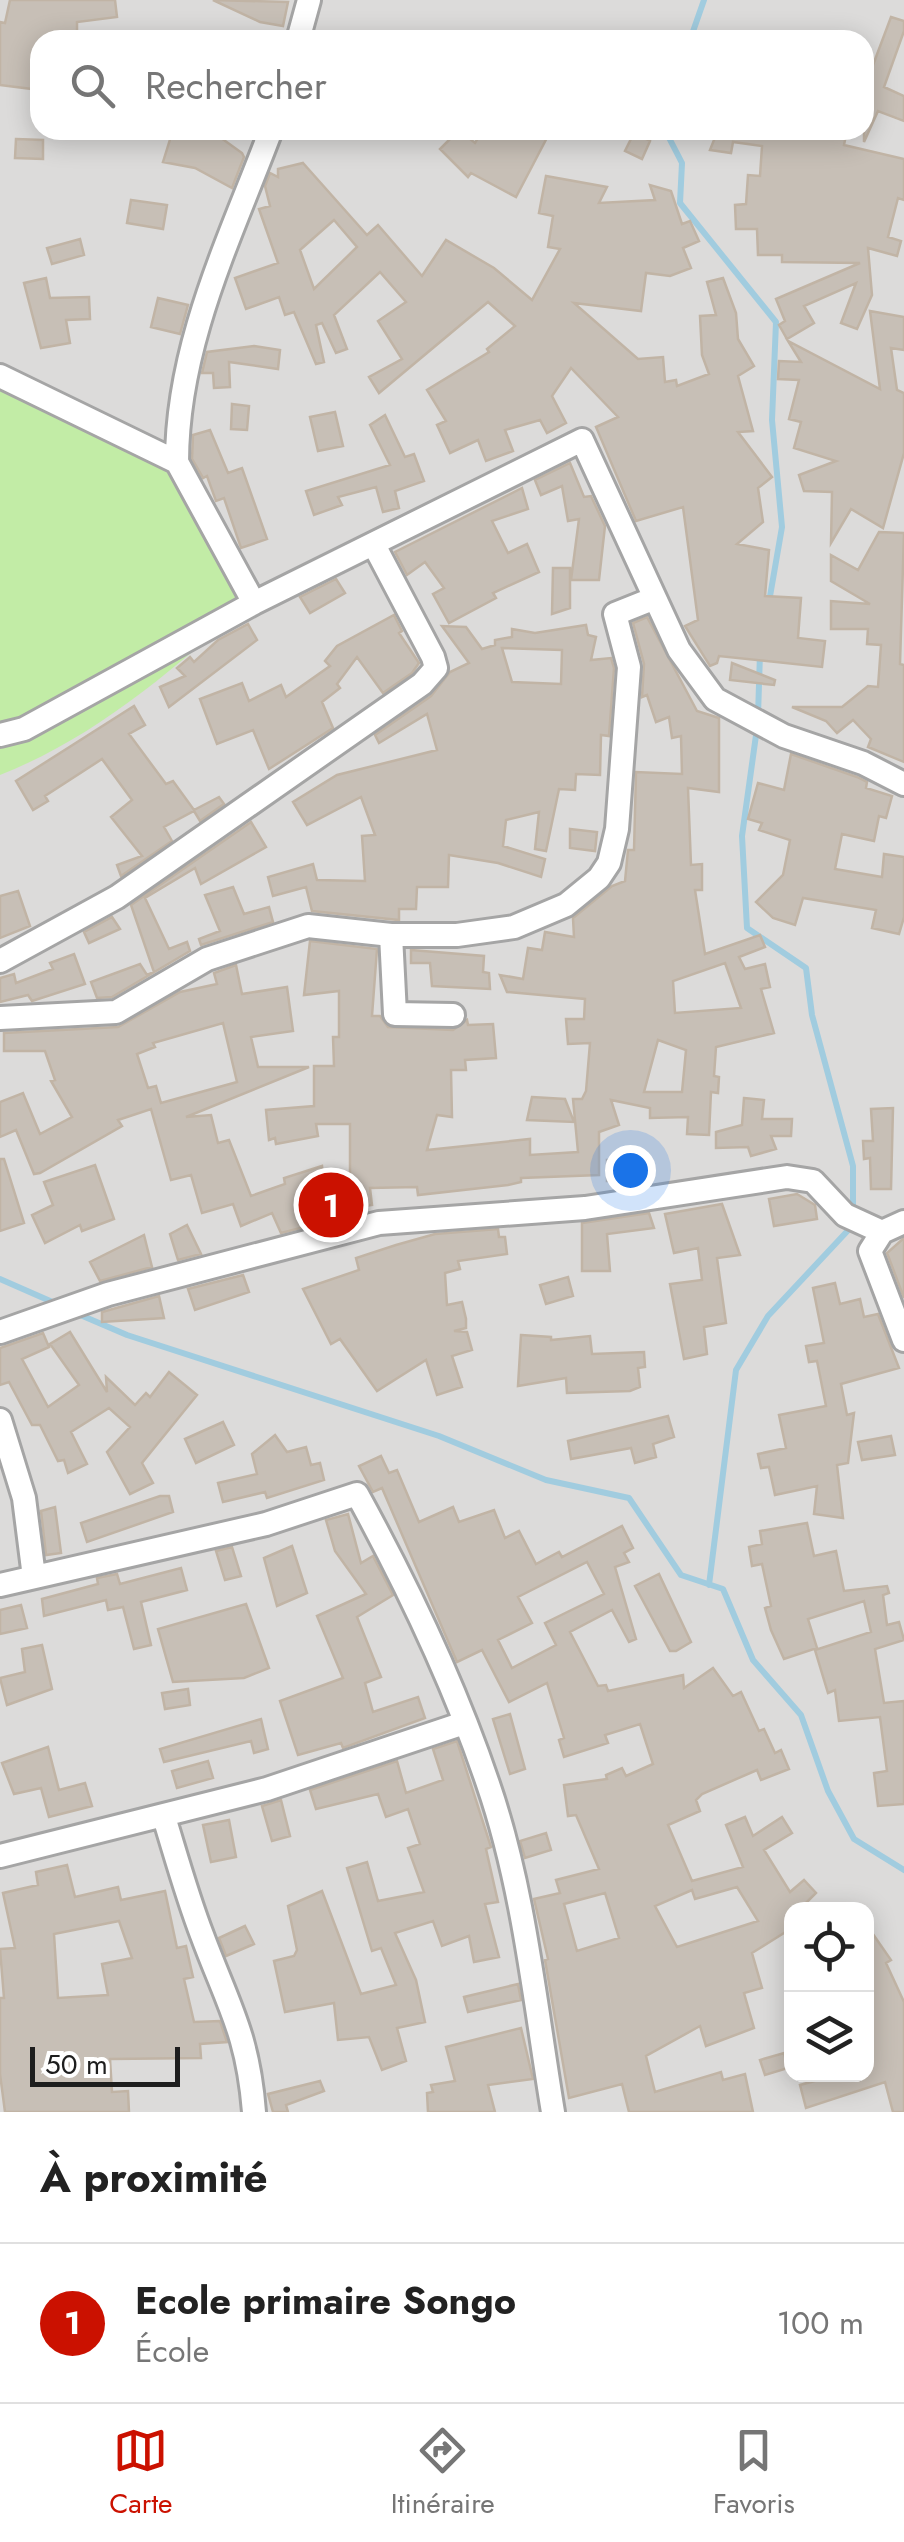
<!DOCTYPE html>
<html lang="fr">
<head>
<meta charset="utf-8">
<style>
  :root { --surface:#fff; --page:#f2f2f2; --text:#222; --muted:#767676; --line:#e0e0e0; --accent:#cb1100 }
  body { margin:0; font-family:Jost,sans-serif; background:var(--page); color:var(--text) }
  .controls { position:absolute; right:30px; bottom:30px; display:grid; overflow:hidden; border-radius:20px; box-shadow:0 5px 25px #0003 }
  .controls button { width:90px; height:90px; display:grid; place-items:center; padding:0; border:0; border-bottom:2px solid var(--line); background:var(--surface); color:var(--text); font:50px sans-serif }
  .scale { position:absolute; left:30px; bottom:25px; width:150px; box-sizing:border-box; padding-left:10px; border:5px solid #1e1e1e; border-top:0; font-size:28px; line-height:35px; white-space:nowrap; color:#1e1e1e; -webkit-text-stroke:8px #fff; paint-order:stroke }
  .you { position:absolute; left:630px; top:1170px; width:35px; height:35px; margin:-25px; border:8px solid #fff; border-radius:50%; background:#1a73e8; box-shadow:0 0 0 15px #1a73e833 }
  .badge { display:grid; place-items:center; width:65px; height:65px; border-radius:50%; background:var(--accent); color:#fff; font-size:32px; font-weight:700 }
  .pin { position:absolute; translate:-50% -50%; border:5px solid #fff; box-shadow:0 2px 10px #0006 }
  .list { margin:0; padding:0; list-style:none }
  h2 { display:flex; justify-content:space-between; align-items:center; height:130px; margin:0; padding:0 40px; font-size:42px }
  h2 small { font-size:32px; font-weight:400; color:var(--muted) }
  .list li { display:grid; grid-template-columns:65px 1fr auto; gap:30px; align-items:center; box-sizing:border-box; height:160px; padding:0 40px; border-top:2px solid var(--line) }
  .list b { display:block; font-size:38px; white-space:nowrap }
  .list p { margin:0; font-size:32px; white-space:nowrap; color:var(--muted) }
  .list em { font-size:32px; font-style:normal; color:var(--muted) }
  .icon { flex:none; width:55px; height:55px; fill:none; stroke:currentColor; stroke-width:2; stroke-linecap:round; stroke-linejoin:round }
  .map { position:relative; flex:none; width:904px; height:2112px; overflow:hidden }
  .search { position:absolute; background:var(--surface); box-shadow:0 5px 25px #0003; left:30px; right:30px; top:30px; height:110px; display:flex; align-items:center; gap:25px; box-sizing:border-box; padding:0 35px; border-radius:30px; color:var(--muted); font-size:38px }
  .sheet { height:290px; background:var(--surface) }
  nav { display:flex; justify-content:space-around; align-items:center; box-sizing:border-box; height:140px; border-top:2px solid var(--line); background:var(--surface); font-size:28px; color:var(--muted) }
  nav a { display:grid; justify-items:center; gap:5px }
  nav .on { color:var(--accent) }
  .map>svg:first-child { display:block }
  .residential { fill:#dcdbda; fill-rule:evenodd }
  .grass { fill:#c2eca6 }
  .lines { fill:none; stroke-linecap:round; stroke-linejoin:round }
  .stream { stroke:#a1ccdf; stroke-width:6 }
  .building { fill:#c7bfb6; stroke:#c1b4a5; stroke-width:2.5; fill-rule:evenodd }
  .minor-casing { stroke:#a5a5a5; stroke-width:28 }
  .minor { stroke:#fff; stroke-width:22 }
</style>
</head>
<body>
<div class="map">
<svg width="904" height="2112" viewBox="0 0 904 2112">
  <rect width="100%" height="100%" fill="#efece3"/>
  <path class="residential" d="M0,0H904V2112H0ZM40,40H864V130H40ZM792,1910H866V2074H792Z"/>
  <path class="grass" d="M0,382L169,462L249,602C173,670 96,737 0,775Z"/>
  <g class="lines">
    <path class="stream" d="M690,40L704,0
      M665,130L682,163L680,203L776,322L772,420L782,527L769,602
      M758,716L760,653
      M757,728L742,836L747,928L806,968L812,1015L853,1166V1213
      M0,1279L57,1304
      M78,1314L127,1335L439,1436L546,1480L629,1498L681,1575L723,1589L753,1660L801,1715L828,1791L854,1839L904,1870
      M709,1585L736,1370L768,1316L853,1225"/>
  </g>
  <path class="building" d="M10,0H115L117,17L77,22V40H50L49,35L40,40V90L0,85V22L5,23Z
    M213,0L288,2L283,26L260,22Z
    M891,17L904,21V31L884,87L904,96V121L878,111L864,142V79L867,81Z
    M173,130H210L242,153L244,157L232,188L195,168L163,162Z
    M459,130L475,143L483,130H551L516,197L471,173L468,177L440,149Z
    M718,130H847L844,145L904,159V200L898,198L888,237L901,241L897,256L868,248L872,295L857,329L841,323L856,283L804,306L814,323L787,339L779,325L785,321L776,299L860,263L782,262V255H758L757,229H736L735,205L746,204L748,175L760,176L762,146L733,142L731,153L710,150Z
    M634,133L650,141L642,159L625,151Z
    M16,139L43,140V159L15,158Z
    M303,163L367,235L378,225L422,276L446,240L494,268L532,300L560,249L548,247L553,216L539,213L546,176L607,187L599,203L655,200L650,185L671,191L682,224L690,221L699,241L683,248L691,268L670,276L646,273L641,311L574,303L638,359L663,357L665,382L676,380L677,386L709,374L702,355L700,316L716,315L707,282L723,278L736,313L738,339L754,366L738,376L753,431L738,432L772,477L758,488L763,522L737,544L769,550L765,596L801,598L798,638L825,641L822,667L719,656L717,663L710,666L685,626L698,620L683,507L636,521L596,427L618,417L571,368L552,396L566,423L547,433L540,420L505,430L513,451L486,461L478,440L450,453L437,425L446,421L427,390L489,352L487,349L515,326L488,302L379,393L369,377L402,359L378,321L406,302L380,272L334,315L347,349L336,353L322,323L316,325L324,362L316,364L294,312L285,315L279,297L246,309L235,278L278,263L259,209L270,206L265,186L270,173L278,177V169ZM334,220L357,247L314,289L300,250Z
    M131,200L167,205L163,229L127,223Z
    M80,239L84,255L52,264L47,248Z
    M46,278L50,298L89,297L90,319L66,320L70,343L41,348L24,283Z
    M158,298L188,305L180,334L151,327Z
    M870,311L904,317V350L891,348L897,390L904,393V453L883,528L851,509L831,543L832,492L804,491L799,475L836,461L794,448L801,422L789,419L799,380L778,379L779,361L801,362L788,341L880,389Z
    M254,346L280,350L278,369L229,362L230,387L214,388L213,373H202L207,352Z
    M232,404L249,406L247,430L231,429Z
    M335,412L343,446L318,451L310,417Z
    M385,415L405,457L414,454L424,481L395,491L399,508L383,512L376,487L338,497L342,505L314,515L306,491L390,465L370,425Z
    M210,430L228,473L242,468L267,539L241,548L224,498L216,501L207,476L203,478L192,459L193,435Z
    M570,463L584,497L591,496L605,526L599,580H571L579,519L568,521L562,486L541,495L535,480Z
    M522,488L528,509L492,521L508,553L527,544L539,572L493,593L496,598L449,623L433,594L444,588L425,562L407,575L395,552Z
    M879,532L904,533L900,664L904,665V762L868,747L871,739L853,720L837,733L826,721L792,707H842L868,686L878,687L881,645L867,644L868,629H831V601L870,604L831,581V555L858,570Z
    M553,568H570V608L552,614Z
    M336,579L345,593L310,613L300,597Z
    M394,615L402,631L399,633L419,663L412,673L383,693L357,657L337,684L340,688L322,702L333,728L269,769L253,730L217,744L200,699L242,683L249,701L281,685L286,697L330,666L325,661L337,646Z
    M647,617L697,711L719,718V792L688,788L691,865L702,864V890H695L705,954L760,935L765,947L739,957L745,969L765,964L770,987L761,989L774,1033L716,1047L714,1076L719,1077L718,1093L711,1092L709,1135L687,1134L688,1117L650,1118V1108L611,1100L619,1125L599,1132V1175L521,1178V1182L508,1185L418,1195L417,1187L370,1188L372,1205L350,1208V1124H316L318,1136L276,1144L275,1138L269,1140L266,1110L314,1106V1066H334L333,1037H339V991L304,995L310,941L377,949L372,1016H380L388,1027L453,1030L467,1020L468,1025L493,1024L496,1058L465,1060L466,1070H451L452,1117L437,1115L427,1150L530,1139V1155L578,1152L573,1099H582L586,1091L590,1043L568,1044L566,1019H584L585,999L507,992L500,975L523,979L528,948L542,950L545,932L574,937L573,918L612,886L625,881L628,850H634L636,772L682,774L681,736L672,738L669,717L656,722L647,695L642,697L644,664L633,623ZM725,963L741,1008L675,1013L673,981ZM658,1040L686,1050L682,1092H644Z
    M248,624L257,640L169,707L160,687L185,676L177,668L190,657L194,662L218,640Z
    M586,625L588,635L596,637L591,660L611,658L614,668L609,736L601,735L600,775L576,774L575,790L559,789L546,851L535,849L539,812L506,820L503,846L545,859L541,877L498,863L449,855L448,887H417L416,909H399V920L312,911L306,887L273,896L268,877L313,864L317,880L365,881L362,836L375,835L361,797L307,825L293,802L337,775L437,750L427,714L379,743L375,735L431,696L450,672L469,663L442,626L466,627L482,649L495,645V640L512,637V629L535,633ZM502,648L562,650L561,684L512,682Z
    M732,663L775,680L774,685L730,680Z
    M134,706L145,725L129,734L166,784L173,781L194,810L219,797L224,804L200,821L194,811L164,827L172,841L121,876L117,865L142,856L111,817L132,800L102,759L45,796L48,801L33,810L16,781Z
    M791,754L857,777L867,782L866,788L892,796L886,818L879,816L874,841L842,834L835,869L882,877L884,854L904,857V917L899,934L872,928L876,910L803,898L795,925L773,918L756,902L783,875L790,840L759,830L762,823L748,819L758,783L784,790Z
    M251,822L266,847L201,884L195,868L145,898L169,949L187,942L190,951L112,997L97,998L91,982L140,964L147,975L154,972L131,905Z
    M570,829L597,832L595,851L570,848Z
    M233,887L244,914L269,907L273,922L201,945L199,939L220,931L205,895Z
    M18,891L30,926L0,938V896Z
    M112,917L120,929L89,943L84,932Z
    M411,950L484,956L483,972L489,973L490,989L432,986L430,963H411Z
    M74,954L85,984L32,1001L28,995L0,1002V978L14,974L16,983L53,969L50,963Z
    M236,965L242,994L287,987L293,1031L251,1037L258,1067H309L186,1117L211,1115L218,1143L229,1140L251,1196L285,1184L284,1178L322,1166L328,1221L281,1233L272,1213L241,1226L233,1204L202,1213L191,1175L171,1180L151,1109L118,1120L122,1126L40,1173L34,1174L16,1130L0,1137V1102L23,1093L40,1134L72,1117L51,1081L55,1080L45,1051H4V1033L118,1027L180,992L217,984L214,973ZM223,1023L237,1082L161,1103L156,1086L148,1088L137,1054L155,1047L153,1043Z
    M532,1097L565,1099L574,1122L527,1120Z
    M744,1098L764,1100L762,1119H792L791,1136H771L776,1149L751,1156L748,1147L716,1148V1132L742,1125Z
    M893,1108L891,1189H871L870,1158L864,1159L863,1141H873L871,1109Z
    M0,1159H4L24,1223L0,1231Z
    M607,1160H631L638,1180L607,1181Z
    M95,1165L114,1219L82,1231L80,1225L45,1243L32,1215L53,1205L44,1182Z
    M797,1194L815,1205L817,1219L774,1226L769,1199Z
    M722,1204L740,1255L717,1258L726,1323L704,1327L707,1354L684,1359L670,1284L702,1280L698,1248L674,1253L665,1214Z
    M649,1213L654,1228L607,1234L610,1271H582V1223Z
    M187,1225L201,1254L178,1260L170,1234Z
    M498,1229L499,1237H505L507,1254L458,1261L460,1269L445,1273L447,1305L462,1302L466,1319V1328L454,1331L467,1332L472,1350L452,1356L462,1387L437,1395L426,1360L377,1391L340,1339L331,1344L303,1289L359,1270L356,1258L396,1245L435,1234Z
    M144,1235L152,1267L100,1281L90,1262Z
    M904,1238V1298L887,1253Z
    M243,1275L249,1292L195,1310L188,1289Z
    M568,1277L573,1296L546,1304L540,1285Z
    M835,1283L840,1304L860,1299L864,1317L878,1314L899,1368L841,1384L847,1415L854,1413L848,1463L837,1465L843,1518L814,1514L817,1486L775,1495L769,1467L761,1468L758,1454L786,1448L779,1415L826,1406L817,1361L809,1362L806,1346L824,1343L813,1288Z
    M159,1296L164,1318L102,1322V1312Z
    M70,1332L107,1392L106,1377L135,1405L146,1393L150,1397L169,1372L197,1395L142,1463L153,1483L130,1494L107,1452L130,1427L109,1408L71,1432L87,1464L68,1473L64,1460L58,1461L40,1425H32L9,1382L0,1385V1348L43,1333L49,1347L22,1359L48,1407L79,1385L50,1344Z
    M521,1335L551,1337V1340L590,1336L592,1354L644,1352L645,1367L638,1368L640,1387L630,1391L567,1393L566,1378L518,1386Z
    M668,1416L674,1437L653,1444L656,1457L635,1463L631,1448L571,1459L568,1441Z
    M223,1422L234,1445L196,1463L185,1439Z
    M275,1435L287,1452L306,1447L311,1465L320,1463L324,1480L267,1498L265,1492L223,1502L218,1483L257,1474L252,1454Z
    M891,1436L895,1455L862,1460L858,1442Z
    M381,1456L389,1473L397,1470L419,1522L453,1507L459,1522L494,1510L505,1538L519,1531L536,1564L559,1552L562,1557L622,1526L633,1548L624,1553L629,1562L615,1567L636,1639L629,1642L612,1610L570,1632L598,1686L606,1685L608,1691L683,1675L684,1688L713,1668L733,1696L741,1692L759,1731L764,1729L775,1753L781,1750L789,1769L761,1780L757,1770L702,1794L696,1800L700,1811L668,1825L692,1881L743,1867L726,1825L745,1817L753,1836L782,1817L792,1833L764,1850L790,1892L804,1880L816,1893L799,1910H792L787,1921L792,1928L752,1953L762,1988L744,1993L754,2028L706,2046L700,2026L646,2056L655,2092L721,2072L723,2080L745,2074L753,2112H629L622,2084L569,2098L545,1960L548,1959L534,1899L560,1893L556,1880L599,1869L576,1815L568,1816L564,1785L607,1779L606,1775L622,1768L626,1776L653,1764L640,1724L605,1735L608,1743L564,1757L559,1740L564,1738L547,1683L509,1702L482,1650L457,1662L382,1488L373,1492L359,1466ZM587,1562L604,1594L545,1623L556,1645L512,1668L498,1640L532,1623L518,1597ZM737,1887L758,1921L677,1947L655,1906L692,1890L695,1899ZM605,1893L619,1938L577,1951L564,1904Z
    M160,1496H169L173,1512L87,1542L81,1523Z
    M55,1507L61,1553L46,1555L41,1511Z
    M348,1514L361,1563L373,1556L393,1595L357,1617L381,1677L365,1683L373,1712L418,1697L425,1718L343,1748L341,1743L298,1755L280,1701L343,1678L317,1616L366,1594L335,1551L326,1520Z
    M807,1523L814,1556L836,1551L844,1591L887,1586L889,1593L883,1595L887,1625L899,1622L904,1640L875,1649L884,1703L904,1701V1804L878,1806L874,1773L887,1771L880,1717L839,1721L835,1690L828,1693L815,1650L871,1632L864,1601L808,1619L817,1648L784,1659L771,1630L765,1608L771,1606L762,1564L752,1566L749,1547L762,1544L760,1531Z
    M292,1546L307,1593L277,1606L264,1558Z
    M232,1547L241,1576L225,1580L216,1551Z
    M181,1568L187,1590L141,1602L151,1645L134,1649L123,1607L108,1610L106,1600L44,1616L42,1599L98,1584L97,1578L117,1574L120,1584Z
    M659,1574L691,1642L676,1651H670L635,1586Z
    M246,1604L269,1668L244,1678L173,1682L158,1629Z
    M21,1605L27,1628L0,1634V1610Z
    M42,1645L52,1689L7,1705L0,1678L25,1672L22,1649Z
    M188,1689L190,1705L165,1709L162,1693Z
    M510,1714L525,1769L510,1774L493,1719Z
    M261,1719L268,1749L254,1753L251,1741L164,1762L160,1749Z
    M457,1741L491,1847L486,1849L498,1902L485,1904L499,1957L474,1962L469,1936L442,1946L433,1921L395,1933L416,1980L425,2022L397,2028L406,2061L382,2070L369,2037L338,2040L334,2003L285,2012L274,1961L294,1956L297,1950L288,1906L322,1891L361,1994L396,1985L381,1948L372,1951L347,1868L367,1862L378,1901L424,1892L408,1848L420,1844L408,1809L386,1817L378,1794L316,1809L310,1790L397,1761L406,1793L443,1780L433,1749Z
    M48,1747L59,1790L85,1783L92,1806L49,1817L41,1788L14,1794L2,1763Z
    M208,1761L213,1778L177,1788L172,1771Z
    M281,1800L290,1836L272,1841L262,1806Z
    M229,1820L236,1857L211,1862L203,1825Z
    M546,1833L551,1850L525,1858L520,1841Z
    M67,1865L75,1897L118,1887L121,1900L165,1891L177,1948L186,1946L193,1977L184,1979L194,2022L220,2021L227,2042L200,2044L201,2058L110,2059L112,2092L128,2091L129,2112H5L0,2074V1998H4L0,1949L15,1948L3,1893L38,1885L36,1872ZM119,1921L132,1958L102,1964L108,1995L58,1998L54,1934Z
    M866,1924L891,1960L886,1963L904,2002V2112H893L885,2082L806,2108L800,2085L840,2074H866Z
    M245,1926L254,1944L226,1956L219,1938Z
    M518,1984L521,2000L468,2012L464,1997Z
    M521,2028L533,2079L488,2085L495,2112H428L427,2093L433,2092L431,2085L455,2081L446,2047Z
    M784,2053L788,2068L765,2075L760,2060Z
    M320,2081L324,2091L286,2105L288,2112H273L268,2094Z"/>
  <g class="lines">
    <g class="minor-casing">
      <path id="minor" d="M298,40L309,0
        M0,376L177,462L254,603
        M177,462C177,344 230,239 271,130
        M0,735L24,729L254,603L582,440L679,650L715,699L784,736L863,763L904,784
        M391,935L395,1014L453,1015
        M0,961L117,897L422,684L436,668L433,657L374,545
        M0,1018L116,1012L207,959L308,926L391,935H457L514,927L566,905L599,878L609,863L617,829L629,667L615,614L655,598
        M904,1222L882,1232L870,1251L904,1340
        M0,1332L108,1294L379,1223L585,1208L787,1177L813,1181L845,1215L882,1232
        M0,1420L24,1498L34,1577
        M0,1585L266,1524L357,1494C408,1587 454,1683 488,1784C524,1888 535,2004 553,2112
        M164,1817C176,1856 187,1896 202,1935C228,2005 248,2034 254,2112
        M0,1856L267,1789L464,1723"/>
    </g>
    <use href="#minor" class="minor"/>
  </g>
</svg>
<div class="controls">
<button><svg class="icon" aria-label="locate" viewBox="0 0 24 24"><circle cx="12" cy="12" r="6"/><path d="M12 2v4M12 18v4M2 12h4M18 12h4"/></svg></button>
<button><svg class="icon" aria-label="layers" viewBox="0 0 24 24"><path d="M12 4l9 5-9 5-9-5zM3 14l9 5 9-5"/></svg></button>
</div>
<div class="scale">50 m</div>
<div class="you"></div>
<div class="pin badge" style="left:331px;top:1205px">1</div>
<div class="search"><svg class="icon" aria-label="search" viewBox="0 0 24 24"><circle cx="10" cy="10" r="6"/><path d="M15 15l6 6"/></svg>Rechercher</div>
</div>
<section class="sheet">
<h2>À proximité<small></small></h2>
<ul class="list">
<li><span class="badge">1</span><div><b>Ecole primaire Songo</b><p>École</p></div><em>100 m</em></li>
</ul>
</section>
<nav>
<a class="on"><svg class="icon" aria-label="map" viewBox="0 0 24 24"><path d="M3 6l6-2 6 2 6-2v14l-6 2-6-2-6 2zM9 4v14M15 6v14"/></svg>Carte</a>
<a><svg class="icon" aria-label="directions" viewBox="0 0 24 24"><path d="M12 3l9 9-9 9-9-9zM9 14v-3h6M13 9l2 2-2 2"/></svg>Itinéraire</a>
<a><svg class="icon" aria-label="saved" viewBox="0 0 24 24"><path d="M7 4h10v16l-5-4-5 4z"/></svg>Favoris</a>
</nav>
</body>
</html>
